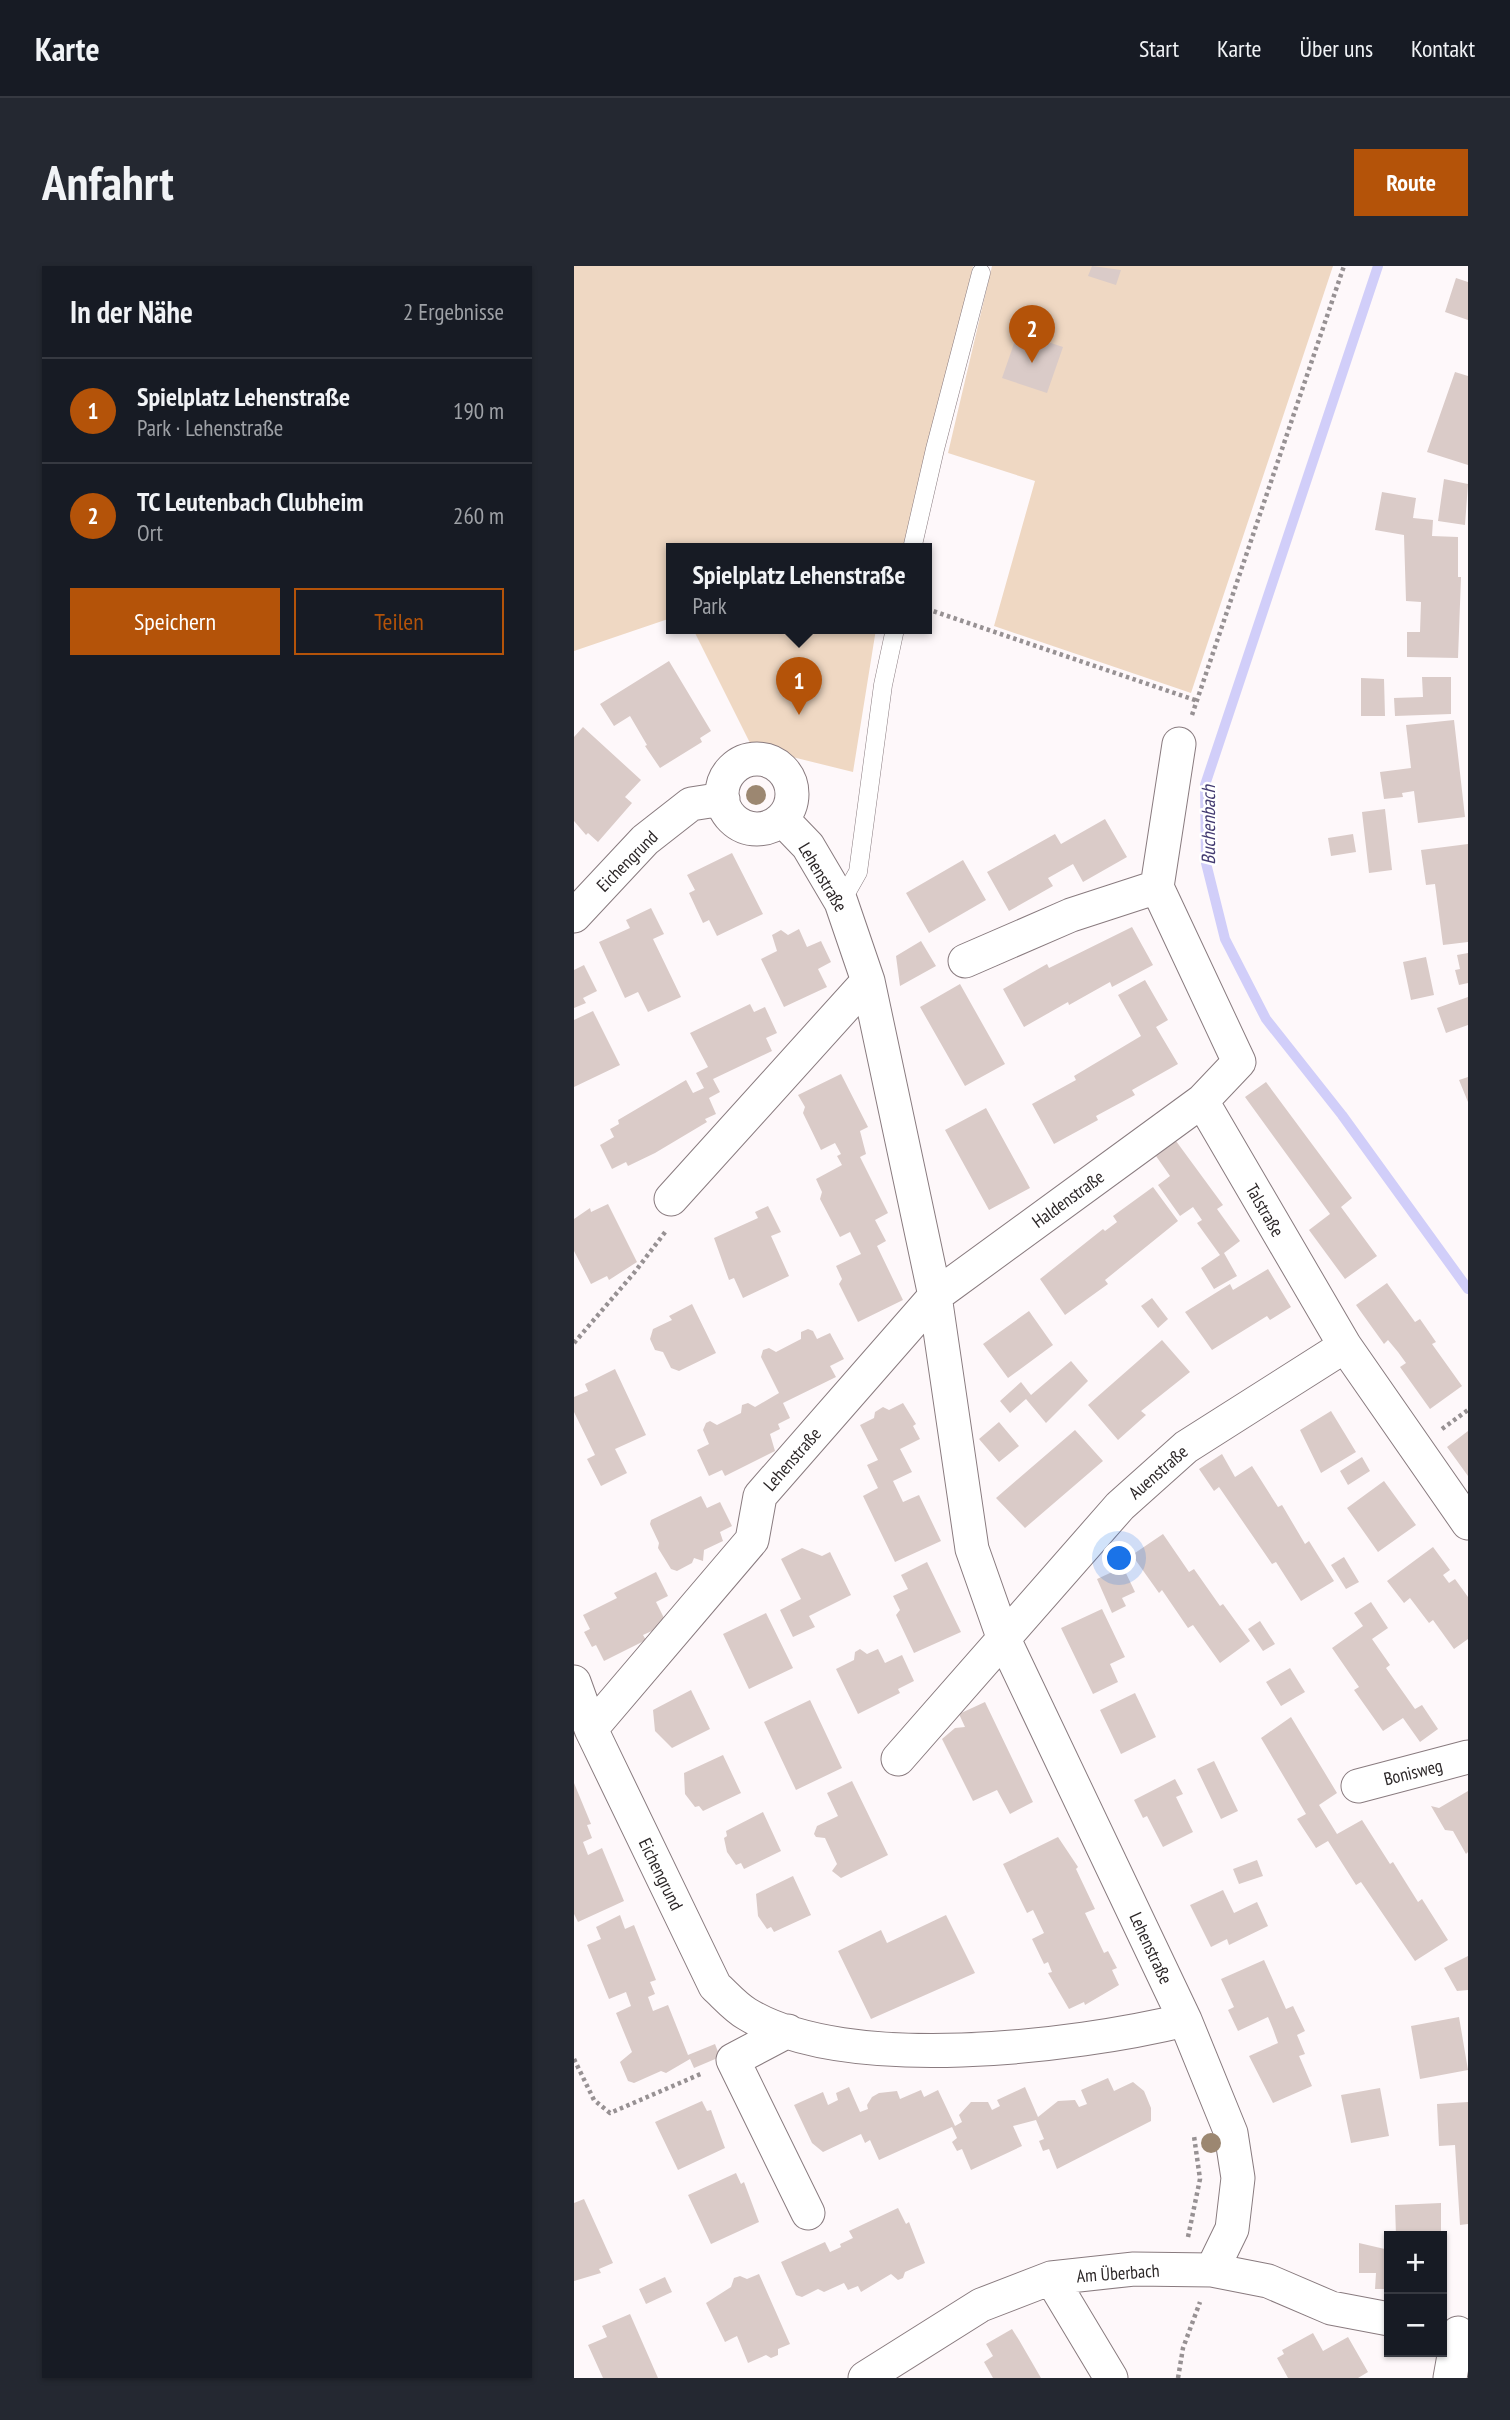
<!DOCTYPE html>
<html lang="de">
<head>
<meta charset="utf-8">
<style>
  :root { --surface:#171b24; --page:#242831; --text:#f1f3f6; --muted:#9ea1a6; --line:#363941; --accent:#b45309 }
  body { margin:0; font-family:"PT Sans Narrow",sans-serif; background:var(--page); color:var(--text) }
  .controls { position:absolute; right:21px; bottom:21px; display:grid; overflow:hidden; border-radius:0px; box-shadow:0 2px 5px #0004 }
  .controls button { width:63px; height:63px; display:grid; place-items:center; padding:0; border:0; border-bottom:2px solid var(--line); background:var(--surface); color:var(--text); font:35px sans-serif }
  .you { position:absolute; left:546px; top:1293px; width:24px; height:24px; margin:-18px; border:5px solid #fff; border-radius:50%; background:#1a73e8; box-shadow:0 0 0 10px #1a73e833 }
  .badge { display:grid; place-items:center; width:46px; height:46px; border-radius:50%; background:var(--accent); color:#fff; font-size:23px; font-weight:700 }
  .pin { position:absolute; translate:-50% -58px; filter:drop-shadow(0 2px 4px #0008) }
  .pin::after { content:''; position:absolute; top:37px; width:24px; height:21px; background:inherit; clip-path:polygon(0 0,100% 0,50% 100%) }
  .popup { position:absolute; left:92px; top:277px; width:266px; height:91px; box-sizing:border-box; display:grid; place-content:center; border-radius:0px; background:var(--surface); filter:drop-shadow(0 2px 5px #0005); font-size:23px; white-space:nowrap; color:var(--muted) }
  .popup b { font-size:26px; color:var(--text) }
  .popup::after { content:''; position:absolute; left:50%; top:100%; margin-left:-14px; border:14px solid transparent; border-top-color:var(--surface) }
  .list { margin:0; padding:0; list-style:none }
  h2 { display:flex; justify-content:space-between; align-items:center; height:91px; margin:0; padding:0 28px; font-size:30px }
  h2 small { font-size:23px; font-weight:400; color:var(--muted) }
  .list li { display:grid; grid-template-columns:46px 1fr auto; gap:21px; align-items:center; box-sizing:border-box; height:105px; padding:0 28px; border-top:2px solid var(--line) }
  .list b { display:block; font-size:26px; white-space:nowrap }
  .list p { margin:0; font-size:23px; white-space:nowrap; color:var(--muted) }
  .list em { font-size:23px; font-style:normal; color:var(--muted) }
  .actions { display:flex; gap:14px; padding:21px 28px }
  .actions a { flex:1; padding:16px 0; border:2px solid var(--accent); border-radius:0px; text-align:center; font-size:24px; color:var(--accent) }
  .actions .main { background:var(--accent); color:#fff }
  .map { position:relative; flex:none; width:894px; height:2112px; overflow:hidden; border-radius:0px }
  header { display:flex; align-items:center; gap:42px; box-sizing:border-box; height:98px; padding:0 35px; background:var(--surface); border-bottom:2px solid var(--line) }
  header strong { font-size:33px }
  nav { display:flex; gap:38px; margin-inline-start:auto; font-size:24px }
  .intro { display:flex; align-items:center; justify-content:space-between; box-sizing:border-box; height:168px; padding:0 42px }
  h1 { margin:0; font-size:49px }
  .button { padding:18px 32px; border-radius:0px; background:var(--accent); color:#fff; font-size:24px; font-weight:700 }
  main { display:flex; gap:42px; padding:0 42px }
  aside { flex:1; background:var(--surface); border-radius:0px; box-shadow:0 2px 5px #0004 }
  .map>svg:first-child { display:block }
  .green { fill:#efd8c3 }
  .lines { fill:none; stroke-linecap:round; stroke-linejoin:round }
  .stream { stroke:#d1cef9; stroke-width:10 }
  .building { fill:#dacbc8 }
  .service-casing { stroke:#897b7f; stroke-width:19 }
  .minor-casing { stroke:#897b7f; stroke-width:35 }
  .path { stroke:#979193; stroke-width:4.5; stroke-dasharray:3.5 3.5; stroke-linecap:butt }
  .service { stroke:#fff; stroke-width:18 }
  .minor { stroke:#fff; stroke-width:33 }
  .tree { fill:#9c8771 }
  .labels { text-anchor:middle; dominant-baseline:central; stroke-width:5; stroke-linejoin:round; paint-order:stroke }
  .street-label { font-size:18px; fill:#2c2728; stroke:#fff }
  .water-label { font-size:19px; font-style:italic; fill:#423a70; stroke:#fff }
</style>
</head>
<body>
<header>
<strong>Karte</strong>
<nav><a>Start</a><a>Karte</a><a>Über uns</a><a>Kontakt</a></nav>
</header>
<div class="intro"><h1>Anfahrt</h1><a class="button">Route</a></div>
<main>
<aside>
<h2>In der Nähe<small>2 Ergebnisse</small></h2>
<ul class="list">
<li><span class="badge">1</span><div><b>Spielplatz Lehenstraße</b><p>Park · Lehenstraße</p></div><em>190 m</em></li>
<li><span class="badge">2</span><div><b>TC Leutenbach Clubheim</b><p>Ort</p></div><em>260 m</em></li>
</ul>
<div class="actions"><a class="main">Speichern</a><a>Teilen</a></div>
</aside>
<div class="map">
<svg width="894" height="2112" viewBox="0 0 894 2112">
  <rect width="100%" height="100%" fill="#fef8fa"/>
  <path class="green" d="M0,0H399L332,283H97V352L0,385Z
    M418,0H759L617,427L420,360L461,215L374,187Z
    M119,363H302L279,506L178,481Z"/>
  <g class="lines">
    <path class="stream" d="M804,0L631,519L632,597L651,673L692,753L768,849L894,1023"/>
  </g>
  <path class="building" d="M518,0L547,4L542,19L514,10Z
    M882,12L894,16V54L871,46Z
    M444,66L489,81L473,127L428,112Z
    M881,106L894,110V199L853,186Z
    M870,213L894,218L891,259L864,255Z
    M808,226L842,232L839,252L859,254L858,270L884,271V311H887L884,392L833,391V366H846L847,336L832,335L830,269L801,264Z
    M95,395L137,465L126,472L128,476L86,502L71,480L73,479L56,450L40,460L26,438Z
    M848,411H877V448L821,450L820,432L849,431Z
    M787,412L810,413L811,450H787Z
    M880,454L891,551L844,557L840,525L828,527L829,531L810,533L806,506L837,502L832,459Z
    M9,461L67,514L51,531L58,537L24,576L14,567L12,569L0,555V471Z
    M811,543L818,604L795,607L788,546Z
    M531,553L553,591L509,616L499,598L474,612L479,620L435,645L413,606L481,568L487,578Z
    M779,568L782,586L757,590L754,572Z
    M894,578V676L869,679L861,618L852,619L847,584Z
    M158,587L189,648L143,670L135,654L129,657L115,627L121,624L113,609Z
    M389,594L412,634L355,667L332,627Z
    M77,642L90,668L79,673L107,731L74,746L64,726L51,732L25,676L56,662L52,654Z
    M558,661L579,699L538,721L536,716L495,739L494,736L450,761L429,723L473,698L475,702Z
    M225,663L233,681L247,675L257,696L244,703L253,721L210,741L187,693L203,685L198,669L207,664L214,669Z
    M347,675L362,700L326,720L322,690Z
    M894,687V717L885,719L881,704L886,703L883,689Z
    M852,691L860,729L837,734L829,696Z
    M10,699L23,725L9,732L12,737L0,742V704Z
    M571,714L594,754L582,761L604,798L558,824L561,829L522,850L524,854L480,878L458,838L502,814L500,810L567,770L544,729Z
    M386,718L431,798L391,820L346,741Z
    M894,731V759L872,767L863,742Z
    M176,738L180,746L191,741L203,767L192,772L198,785L139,813L146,826L135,832L142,848L131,853L133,856L81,887L54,900L52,896L38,903L26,879L40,871L36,863L45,858L44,854L112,814L119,827L130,822L122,807L134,801L116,767Z
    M19,745L46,799L0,821V754Z
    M267,808L294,861L286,865L292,888L286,891L314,947L301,954L312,975L303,980L329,1034L284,1056L265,1018L268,1013L262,1000L287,988L276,966L266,971L246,933L248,926L242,913L268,899L263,890L267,888L261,877L247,884L229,847L231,841L224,829Z
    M894,811V836L885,814Z
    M692,816L778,932L767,941L803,990L771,1013L735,964L756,948L671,831Z
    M412,842L456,922L415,944L371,864Z
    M602,875L649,939L643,943L666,975L650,987L663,1010L640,1023L627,1002L646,989L623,957L628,954L619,941L606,950L584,919L596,910L582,890Z
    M579,921L604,955L531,1014L534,1018L491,1049L466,1013L529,963L531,965L543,956L539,950Z
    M34,938L63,996L35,1014L33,1010L17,1018L0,985V953L16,942L17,946Z
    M194,940L207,966L197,970L215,1010L169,1032L160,1012L155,1014L140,972L184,952L181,946Z
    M694,1003L717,1041L696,1054L693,1050L638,1084L611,1046L656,1018L659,1024Z
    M813,1017L841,1056L846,1053L862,1076L858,1078L888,1120L856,1143L826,1101L832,1097L824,1086L814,1074L810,1078L782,1039Z
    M578,1032L594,1053L584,1062L567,1040Z
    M118,1038L142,1087L105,1105L97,1102L89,1086L81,1084L76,1073L79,1063L98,1054L95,1050Z
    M455,1045L479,1079L434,1112L409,1078Z
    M234,1063L239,1065L243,1073L256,1067L270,1093L256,1100L262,1111L209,1137L216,1152L204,1158L206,1163L196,1168L201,1185L151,1210L148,1204L135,1210L123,1184L135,1178L129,1164L132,1157L136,1155L143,1159L167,1147L168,1139L174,1137L181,1141L205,1127L187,1091L189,1084L195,1082L202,1086L227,1073V1066Z
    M588,1074L616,1106L567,1145L572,1149L544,1174L514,1139Z
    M497,1095L514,1115L472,1157L452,1133L436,1147L426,1135L447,1116L457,1129Z
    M41,1103L72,1169L41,1183L53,1207L27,1220L13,1193L21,1189L0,1146V1131L14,1125L11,1118Z
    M329,1137L342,1158L339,1160L346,1173L326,1183L338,1206L319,1215L329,1236L345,1229L367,1275L321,1296L289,1230L304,1222L293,1199L304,1194L286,1159L300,1152L301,1146L309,1141L315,1144Z
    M757,1145L782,1186L747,1207L726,1164Z
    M425,1156L445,1180L425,1196L405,1173Z
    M501,1164L529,1195L451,1262L422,1232Z
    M894,1165V1210L873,1181Z
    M648,1188L661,1211L678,1200L704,1241L708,1239L731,1278L735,1275L760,1315L727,1335L702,1296L698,1298L645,1221L640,1225L625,1203Z
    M788,1191L796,1205L774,1219L766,1205Z
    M810,1215L842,1259L804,1286L773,1242Z
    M127,1230L133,1242L146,1236L158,1260L146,1266L149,1275L130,1284L129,1295L120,1292L118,1297L103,1305L97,1303L84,1282L85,1277L76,1258L77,1254Z
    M589,1268L615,1306L620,1303L646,1340L649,1338L676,1375L646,1397L619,1359L614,1362L588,1324L585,1327L558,1289Z
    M859,1281L876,1304L869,1309L875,1317L881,1313L894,1331V1373L880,1383L859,1354L855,1357L836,1332L830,1337L813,1315Z
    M228,1282L248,1290L256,1286L277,1329L235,1350L241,1361L219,1371L206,1344L227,1333L207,1293Z
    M770,1291L785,1316L772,1323L757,1299Z
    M353,1296L387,1366L340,1387L322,1349L326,1344L319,1330L334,1323L327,1309Z
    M549,1301L561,1326L548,1332L552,1340L538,1347L523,1313Z
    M82,1306L94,1330L82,1336L93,1358L69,1369L72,1374L30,1395L22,1379L18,1381L10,1366L16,1363L9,1349L43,1332L40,1327Z
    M797,1336L814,1362L798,1373L816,1399L812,1402L841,1443L848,1439L864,1463L846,1476L829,1452L809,1465L780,1424L785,1421L758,1382L789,1360L780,1347Z
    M528,1343L551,1391L536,1398L544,1416L519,1428L487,1362Z
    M192,1347L219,1402L175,1423L149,1368Z
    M686,1355L701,1378L689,1385L674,1363Z
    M286,1383L293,1388L304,1383L311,1397L328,1389L340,1415L324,1423L326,1427L284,1448L262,1403L280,1394L281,1386Z
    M716,1402L731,1426L707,1440L692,1416Z
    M117,1424L136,1463L98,1482L81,1465L79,1444Z
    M561,1427L582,1471L547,1488L526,1444Z
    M236,1434L268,1502L222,1524L190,1456Z
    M411,1436L459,1536L436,1548L423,1524L399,1535L368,1473L381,1462L391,1461L385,1448Z
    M717,1451L763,1527L745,1539L763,1568L788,1554L816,1598L819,1596L844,1636L848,1633L874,1674L841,1695L787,1616L782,1619L754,1575L742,1582L723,1553L732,1548L687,1472Z
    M149,1489L167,1527L129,1545L125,1540L121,1541L111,1528L110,1507Z
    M640,1495L664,1545L647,1553L623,1503Z
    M601,1513L609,1528L602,1531L619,1566L589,1581L573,1550L569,1552L560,1534Z
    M278,1515L314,1589L267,1612L258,1605L263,1598L251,1572L242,1571L240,1568L243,1560L264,1550L253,1527Z
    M0,1517L17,1558L13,1559L18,1572L9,1576L14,1589L28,1582L50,1635L4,1656L0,1648Z
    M894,1525V1586L892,1588L879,1565L871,1564L857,1540L865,1542Z
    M189,1546L207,1585L170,1603L167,1597L162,1599L153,1586L150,1572L153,1570L152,1565Z
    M484,1571L504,1601L502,1603L521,1643L511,1647L530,1687L534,1685L543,1702L538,1704L545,1719L511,1739L510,1736L495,1743L474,1707L478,1706L474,1696L470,1698L458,1673L470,1667L459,1644L453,1647L429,1598Z
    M683,1594L689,1610L665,1618L659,1603Z
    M219,1610L237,1649L200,1666L197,1661L193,1663L184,1650L182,1628Z
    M649,1624L660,1647L683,1636L694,1660L655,1679L653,1673L637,1681L616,1639Z
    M46,1649L51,1663L60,1659L82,1714L76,1716L81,1728L74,1731L79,1745L94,1739L114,1789L141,1778L146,1791L120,1802L116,1793L92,1807L87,1805L60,1817L54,1815L46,1796L58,1786L42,1747L57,1740L52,1726L35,1733L13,1679L27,1673L22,1661Z
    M372,1649L401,1707L297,1753L264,1685L307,1664L313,1677Z
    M894,1690V1724L883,1725L870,1702Z
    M690,1694L712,1743L719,1740L731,1765L723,1769L731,1788L725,1790L738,1820L699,1837L675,1790L704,1777L699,1763L694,1751L664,1765L654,1744L660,1741L647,1713Z
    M885,1751L894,1804L846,1813L837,1760Z
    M534,1812L540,1825L559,1816L570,1825L577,1842V1855L483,1903L475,1883L469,1885L465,1875L470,1873L462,1854L439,1860L448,1880L397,1904L388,1883L383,1885L378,1876L383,1872L378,1861L305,1894L296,1874L291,1877L287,1868L249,1886L238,1877L220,1839L249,1826L254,1839L264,1834L262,1827L275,1821L286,1846L294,1843L293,1839L298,1831L305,1827L323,1825L326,1833L347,1824L350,1831L364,1824L381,1860L388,1856L385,1849L397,1836H414L418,1844L426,1840L423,1834L451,1821L464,1851L484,1835L501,1834L505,1841L513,1838L507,1824Z
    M806,1822L815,1870L777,1877L767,1829Z
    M128,1835L133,1845L137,1844L151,1882L104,1904L81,1856Z
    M894,1836V1958L886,1959L881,1879L865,1880L863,1838Z
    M162,1907L167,1918L170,1916L185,1956L137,1978L114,1929Z
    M10,1933L39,1997L25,2003L27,2007L0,2015V1937Z
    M867,1937V1970H822L821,1939Z
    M324,1942L332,1958L335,1956L351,1997L331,2006L329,2012L324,2014L317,2008L287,2026L284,2020L274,2024L270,2017L250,2026L244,2023L228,2031L222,2029L207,1996L251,1976L256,1986L267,1981L266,1978L279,1972L275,1965Z
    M785,1977L815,1984V2023H801L802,2007H785Z
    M185,2008L216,2078L204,2083V2089L197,2092L192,2089L174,2097L163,2070L151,2076L132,2037L157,2021L160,2012L166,2010L173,2013Z
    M91,2011L98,2026L72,2038L65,2023Z
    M56,2048L84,2112H29L14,2079L33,2071L28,2060Z
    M438,2063L445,2074L467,2112H419L410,2096L419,2090L412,2078Z
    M739,2067L749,2085L774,2071L794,2106L784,2112H714L703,2092L710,2088L708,2084Z"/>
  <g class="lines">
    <g class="service-casing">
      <path id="service" d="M338,283L361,183L407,7
        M267,636L284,606L309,419L321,363"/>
    </g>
    <g class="minor-casing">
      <path id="minor" d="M605,478L583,621L665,796L628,835L771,1080L894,1257
        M148 528a35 35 0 1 1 70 0a35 35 0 1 1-70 0Z
        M208,553L234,580L267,636L294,715L361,1030L398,1283L429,1371L611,1754L657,1867L664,1912L658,1963L638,2004
        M0,650L71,574L117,538L149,533
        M391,695L497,649L583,621
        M97,933L294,715
        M0,1416L17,1463L141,1720C151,1729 161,1741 173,1748C273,1809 500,1781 611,1754
        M17,1463L178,1274L186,1230L361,1030L628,835
        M324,1493L546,1240L612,1181L771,1080
        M784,1520L894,1491
        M214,1765L159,1794L234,1947
        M477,2012L537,2112
        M291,2112L407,2039L477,2012L560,2003L638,2004L694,2015L757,2042L815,2053
        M876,2112L884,2067"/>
    </g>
    <path class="path" d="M353,343L624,435
      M618,449L770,0
      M0,1077L60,1007L92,965
      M868,1163L894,1144
      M0,1793L20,1834L36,1847L129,1807
      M614,1971L626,1913L620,1870
      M604,2112L609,2082L626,2036"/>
    <use href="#service" class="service"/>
    <use href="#minor" class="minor"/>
  </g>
  <g class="tree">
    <circle cx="182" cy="529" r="10"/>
    <circle cx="637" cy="1877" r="10"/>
  </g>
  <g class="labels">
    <g class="street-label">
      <text transform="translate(53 595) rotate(-45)">Eichengrund</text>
      <text transform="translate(249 611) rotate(59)">Lehenstraße</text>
      <text transform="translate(494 933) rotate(-36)">Haldenstraße</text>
      <text transform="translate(691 944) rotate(60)">Talstraße</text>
      <text transform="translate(218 1193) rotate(-49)">Lehenstraße</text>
      <text transform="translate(584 1206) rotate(-41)">Auenstraße</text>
      <text transform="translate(839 1506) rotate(-14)">Bonisweg</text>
      <text transform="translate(87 1608) rotate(64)">Eichengrund</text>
      <text transform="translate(577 1682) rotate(65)">Lehenstraße</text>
      <text transform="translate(544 2007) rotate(-4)">Am Überbach</text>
    </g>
    <g class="water-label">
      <text transform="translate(634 559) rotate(-90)">Buchenbach</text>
    </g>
  </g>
</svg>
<div class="controls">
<button>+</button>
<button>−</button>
</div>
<div class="you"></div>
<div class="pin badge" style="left:225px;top:449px">1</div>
<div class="popup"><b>Spielplatz Lehenstraße</b>Park</div>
<div class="pin badge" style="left:458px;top:97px">2</div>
</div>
</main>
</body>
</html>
